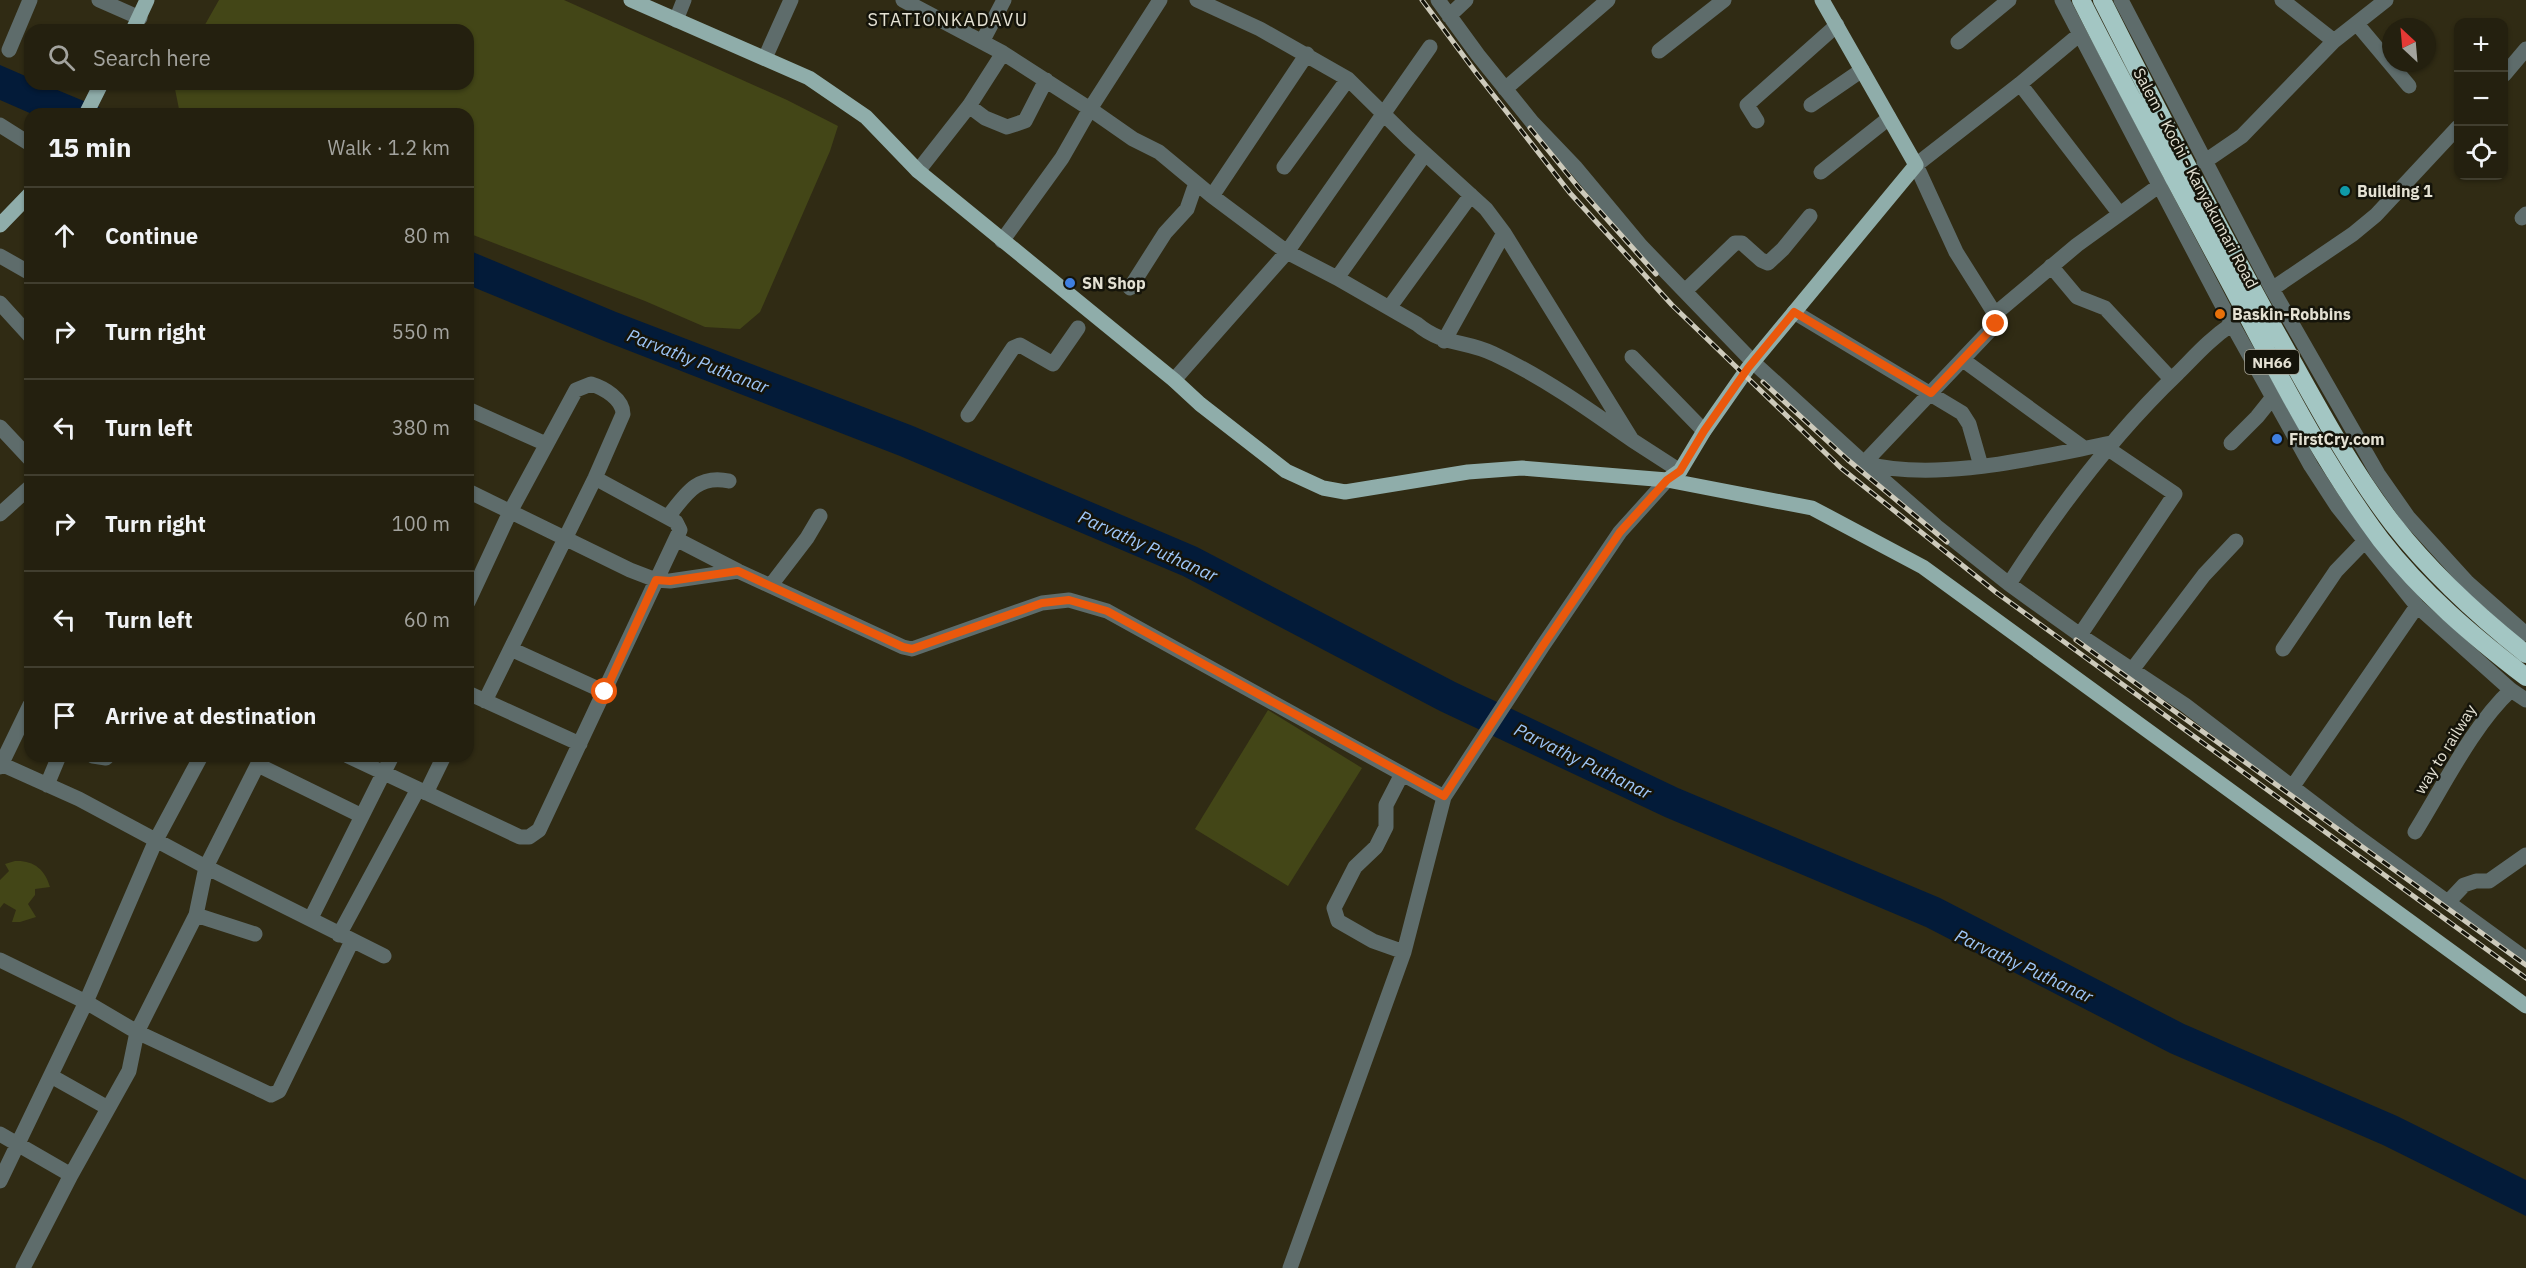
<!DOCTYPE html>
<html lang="en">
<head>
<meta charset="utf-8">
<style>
  :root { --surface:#24200f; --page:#2c2818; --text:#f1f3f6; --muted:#a3a39e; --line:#413e2f }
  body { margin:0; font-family:"IBM Plex Sans",sans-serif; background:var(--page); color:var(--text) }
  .controls { position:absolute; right:18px; top:18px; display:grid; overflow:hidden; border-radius:12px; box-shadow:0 2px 4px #0004 }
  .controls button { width:54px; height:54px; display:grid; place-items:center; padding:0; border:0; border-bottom:2px solid var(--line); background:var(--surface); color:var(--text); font:30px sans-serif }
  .compass { position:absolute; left:2382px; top:18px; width:54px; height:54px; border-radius:50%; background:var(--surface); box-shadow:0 2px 4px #0004; rotate:334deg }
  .stop { position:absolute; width:18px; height:18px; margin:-14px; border:4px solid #ea580c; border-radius:50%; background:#fff }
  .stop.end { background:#ea580c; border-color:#fff; box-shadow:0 2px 6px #0008 }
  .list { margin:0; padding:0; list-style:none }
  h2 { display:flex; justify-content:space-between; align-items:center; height:78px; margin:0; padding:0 24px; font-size:26px }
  h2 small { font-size:20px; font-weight:400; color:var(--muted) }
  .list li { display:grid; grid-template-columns:39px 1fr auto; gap:18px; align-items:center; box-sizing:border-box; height:96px; padding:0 24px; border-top:2px solid var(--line) }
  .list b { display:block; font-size:22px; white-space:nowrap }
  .list em { font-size:20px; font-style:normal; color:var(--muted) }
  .icon { flex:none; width:33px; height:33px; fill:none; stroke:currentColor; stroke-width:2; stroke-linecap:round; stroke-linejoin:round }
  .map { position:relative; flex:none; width:2526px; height:1268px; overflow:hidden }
  .search { position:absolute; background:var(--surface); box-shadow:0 2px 4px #0004; left:24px; top:24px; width:450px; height:66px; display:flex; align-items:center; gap:15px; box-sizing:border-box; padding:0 21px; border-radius:18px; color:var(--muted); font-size:22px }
  .panel { position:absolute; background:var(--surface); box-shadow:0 2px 4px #0004; left:24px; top:108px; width:450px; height:654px; border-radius:18px }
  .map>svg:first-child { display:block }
  .green { fill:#434617 }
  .water { fill:#031b39 }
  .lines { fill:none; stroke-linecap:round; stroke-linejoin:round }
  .minor { stroke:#5e6c6b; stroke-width:15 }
  .major { stroke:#8fadaa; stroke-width:15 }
  .highway { stroke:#a3c6c3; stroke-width:18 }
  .rail-casing { stroke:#cdcabb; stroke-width:5 }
  .rail { stroke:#15140a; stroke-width:3; stroke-dasharray:9; stroke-linecap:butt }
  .route { stroke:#ea580c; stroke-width:8 }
  .culture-dot { fill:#0f9aa8; stroke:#15140a; stroke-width:2 }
  .shop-dot { fill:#3f7fe0; stroke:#15140a; stroke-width:2 }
  .food-dot { fill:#e8710a; stroke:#15140a; stroke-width:2 }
  .labels { text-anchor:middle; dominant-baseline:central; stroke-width:5; stroke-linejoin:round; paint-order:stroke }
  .shield { fill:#15140a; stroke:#a6a497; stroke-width:1.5 }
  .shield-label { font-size:15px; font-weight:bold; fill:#e4e1d3 }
  .street-label { font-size:16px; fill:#e4e1d3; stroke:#15140a }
  .poi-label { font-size:16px; font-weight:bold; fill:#e4e1d3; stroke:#15140a; text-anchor:start }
  .neighbourhood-label { font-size:18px; letter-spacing:1.5px; fill:#e4e1d3; stroke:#15140a }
  .water-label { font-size:18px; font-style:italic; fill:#9ec6f8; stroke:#15140a }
</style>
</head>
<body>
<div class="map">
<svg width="2526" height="1268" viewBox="0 0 2526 1268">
  <rect width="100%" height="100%" fill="#302b14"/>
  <path class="green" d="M219,0H564L787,100L838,126L830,151L760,312L740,329L705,327L645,301L468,233V114H180L174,84H468V30H202Z
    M1268,710L1362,768L1288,886L1195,829Z
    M15,861C33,860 45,869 50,887L35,889V895L28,904L36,917L20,922H12L16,910L4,903L0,908V880L9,871L5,864Z"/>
  <path class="water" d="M0,65L30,78V84H43L115,114H32L0,100Z
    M468,250L616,312L913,426L1197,547L1455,682L1678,788L1940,898L2184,1024L2397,1116L2526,1180V1216L2383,1145L2170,1053L1926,927L1665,817L1440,711L1183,576L900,456L604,341L468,285Z"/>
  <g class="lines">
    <path class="minor" d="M99,0L140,18
      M903,0L1003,53L1090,109L1160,0
      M1197,0L1260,29L1348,79L1408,138L1486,209L1504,233L1632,440L1680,471
      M1438,0L1478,55L1532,122L1576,168L1641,246L1753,362L1864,463L1936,526L2009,584L2090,642L2185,705L2350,831L2526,959
      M2062,0L2232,324L2311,466L2337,506L2417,606L2511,690L2526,700
      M2121,0L2272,289L2378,474L2408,517L2468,583L2526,634
      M2282,0L2334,41
      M1449,16L1466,0
      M676,20L684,0
      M2357,24L2409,86
      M2080,34L2020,84L1916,165L1956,252L1995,314L1996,324L1864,463C1936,483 2038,457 2111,443
      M982,42L1004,0
      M1958,42L2009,0
      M9,50L30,0
      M1659,51L1724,0
      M765,58L791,0
      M2504,75L2526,49
      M2020,84L2119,213
      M1505,89L1608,0
      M1811,105L1862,70
      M969,106L985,118L1007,127L1025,121L1046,80
      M1757,121L1747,105L1837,25
      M0,125L30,144
      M2204,162L2242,136L2334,41L2386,0
      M1284,167L1348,79
      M918,171L969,106L1003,53
      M1821,172L1889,118
      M1212,196L1307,54
      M2522,218L2526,214
      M1002,241L1062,158L1090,109L1133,139L1159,152L1212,196L1287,252L1337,278L1417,324C1443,346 1466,340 1494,354C1543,377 1587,408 1632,440
      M0,256L30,273
      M2051,266L2077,297L2105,308L2171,379
      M1337,278L1425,154
      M1130,288L1165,233L1187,209L1196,183
      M2272,289L2353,234L2376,215L2458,127
      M1685,291L1735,243H1742L1761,260L1768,263L1783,249L1810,216
      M0,303L30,336
      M1389,308L1471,195
      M1794,312L1962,413L1969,424L1981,466
      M1995,314L2077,245L2160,185
      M1444,341L1504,233
      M1632,357L1704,431
      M1963,360L2084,448
      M1174,380L1287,252L1430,47
      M468,409L546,444
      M968,415L1013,348L1020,345L1053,364L1078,328
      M0,427L30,459
      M2231,443L2257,417L2273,397
      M468,491L630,570L656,580L670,581L738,571L903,647L912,649L1042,603L1069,600L1107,611L1444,797
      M0,514L30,487
      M668,517C685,495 697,474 729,481
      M676,539L738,571
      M2009,584C2058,508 2113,435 2178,373C2196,355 2210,339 2232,324
      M771,585L807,538L820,516
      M468,602L510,512L576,390L591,384C604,388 623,399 623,414L595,478L485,701
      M2080,635L2175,494L2107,448
      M511,649L605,692
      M2283,649L2336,571L2364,542
      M2132,670L2204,575L2236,541
      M468,693L580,744
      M93,756L106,758L108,756
      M262,756L206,867L196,915L137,1032L267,1093L271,1095L279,1091L352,941
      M348,756L520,837H529L539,830L680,530L676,522L595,478
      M1,764L79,799L206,867L384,956
      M258,765L362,816
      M0,767L30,705
      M1402,774L1386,805V827L1376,847L1355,867L1334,908L1338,921L1373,941L1404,952
      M47,785L59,756
      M2293,786L2417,606
      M426,793L444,756
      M2415,832C2443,787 2473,725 2511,690
      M2449,901L2464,885L2476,881H2489L2526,855
      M196,915L255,934
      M311,918L392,756
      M339,935L418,789
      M0,960L86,1002L137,1032L129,1071L71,1175L23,1268
      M51,1076L108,1108
      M0,1134L71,1175
      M0,1181L86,1002L156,840L201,756
      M1290,1268L1404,952L1444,797L1542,647L1620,532L1667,480"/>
    <path class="major" d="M631,0L809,78L866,117L918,171L1174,380L1200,404L1286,471L1323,488L1345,492L1468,472L1522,468L1667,480L1812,508L1923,567L2526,1006
      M133,30L147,0
      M86,114L101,84
      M0,225L30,194
      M1667,480L1680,471L1704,431L1748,368L1916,165L1822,0"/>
    <path class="highway" d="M2081,0C2129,95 2179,188 2229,281C2276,369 2321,460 2381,540C2422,593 2473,636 2526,677
      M2102,0C2158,111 2215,221 2275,330C2312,396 2347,464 2393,524C2432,574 2477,615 2526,654"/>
    <g class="rail-casing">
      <path id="rail" d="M1422,0L1477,74L1570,193L1672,305L1841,468L1997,593L2526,978
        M1530,128L1579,188L1656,274
        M1763,382L1848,460L1947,542
        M2076,640L2526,965"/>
    </g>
    <use href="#rail" class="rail"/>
  </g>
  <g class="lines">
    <path class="route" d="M605,692L656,580L670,581L738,571L903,647L912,649L1042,603L1069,600L1107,611L1444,796L1542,647L1620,532L1667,480L1680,471L1704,431L1748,368L1794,312L1931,393L1996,324"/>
  </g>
  <circle class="culture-dot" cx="2345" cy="191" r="6"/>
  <g class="shop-dot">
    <circle cx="1070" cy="283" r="6"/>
    <circle cx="2277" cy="439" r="6"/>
  </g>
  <circle class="food-dot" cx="2220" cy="314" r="6"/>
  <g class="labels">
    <rect class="shield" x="2245" y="350" width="54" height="24" rx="4.5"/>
    <g class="shield-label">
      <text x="2272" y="362">NH66</text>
    </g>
    <g class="street-label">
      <text transform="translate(2196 178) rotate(62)">Salem - Kochi - Kanyakumari Road</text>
      <text transform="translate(2445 749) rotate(-58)">way to railway</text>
    </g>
    <g class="poi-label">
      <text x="2357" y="191">Building 1</text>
      <text x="1082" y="283">SN Shop</text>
      <text x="2232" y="314">Baskin-Robbins</text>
      <text x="2289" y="439">FirstCry.com</text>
    </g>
    <g class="neighbourhood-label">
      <text x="948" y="19">STATIONKADAVU</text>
    </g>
    <g class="water-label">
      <text transform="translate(698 361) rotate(21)">Parvathy Puthanar</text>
      <text transform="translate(1148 546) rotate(24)">Parvathy Puthanar</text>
      <text transform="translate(1583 761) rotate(26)">Parvathy Puthanar</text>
      <text transform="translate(2024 966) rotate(25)">Parvathy Puthanar</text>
    </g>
  </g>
</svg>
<div class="controls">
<button>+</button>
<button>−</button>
<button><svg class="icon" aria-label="locate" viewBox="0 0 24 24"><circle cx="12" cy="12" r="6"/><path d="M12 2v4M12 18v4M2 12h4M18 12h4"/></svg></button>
</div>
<svg class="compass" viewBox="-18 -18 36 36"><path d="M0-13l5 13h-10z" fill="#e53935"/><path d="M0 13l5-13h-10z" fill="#a3a39e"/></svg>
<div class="stop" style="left:605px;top:692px"></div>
<div class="stop end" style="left:1996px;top:324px"></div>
<div class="search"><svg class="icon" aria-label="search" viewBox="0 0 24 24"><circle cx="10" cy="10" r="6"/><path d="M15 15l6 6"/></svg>Search here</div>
<section class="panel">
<h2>15 min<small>Walk · 1.2 km</small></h2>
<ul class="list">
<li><svg class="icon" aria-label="ahead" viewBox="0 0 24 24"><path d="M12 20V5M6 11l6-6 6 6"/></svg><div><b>Continue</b></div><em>80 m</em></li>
<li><svg class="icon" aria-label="right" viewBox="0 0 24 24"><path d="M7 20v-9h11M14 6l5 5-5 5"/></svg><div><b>Turn right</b></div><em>550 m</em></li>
<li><svg class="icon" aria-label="left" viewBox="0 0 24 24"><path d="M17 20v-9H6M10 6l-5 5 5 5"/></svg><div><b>Turn left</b></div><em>380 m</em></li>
<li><svg class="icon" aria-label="right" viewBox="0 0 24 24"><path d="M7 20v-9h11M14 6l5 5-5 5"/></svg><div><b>Turn right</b></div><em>100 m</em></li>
<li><svg class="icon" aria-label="left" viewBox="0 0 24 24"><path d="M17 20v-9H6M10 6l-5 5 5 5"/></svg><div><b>Turn left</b></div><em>60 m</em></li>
<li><svg class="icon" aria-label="arrive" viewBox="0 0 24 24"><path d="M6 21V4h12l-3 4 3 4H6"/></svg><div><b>Arrive at destination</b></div></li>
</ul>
</section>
</div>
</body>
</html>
